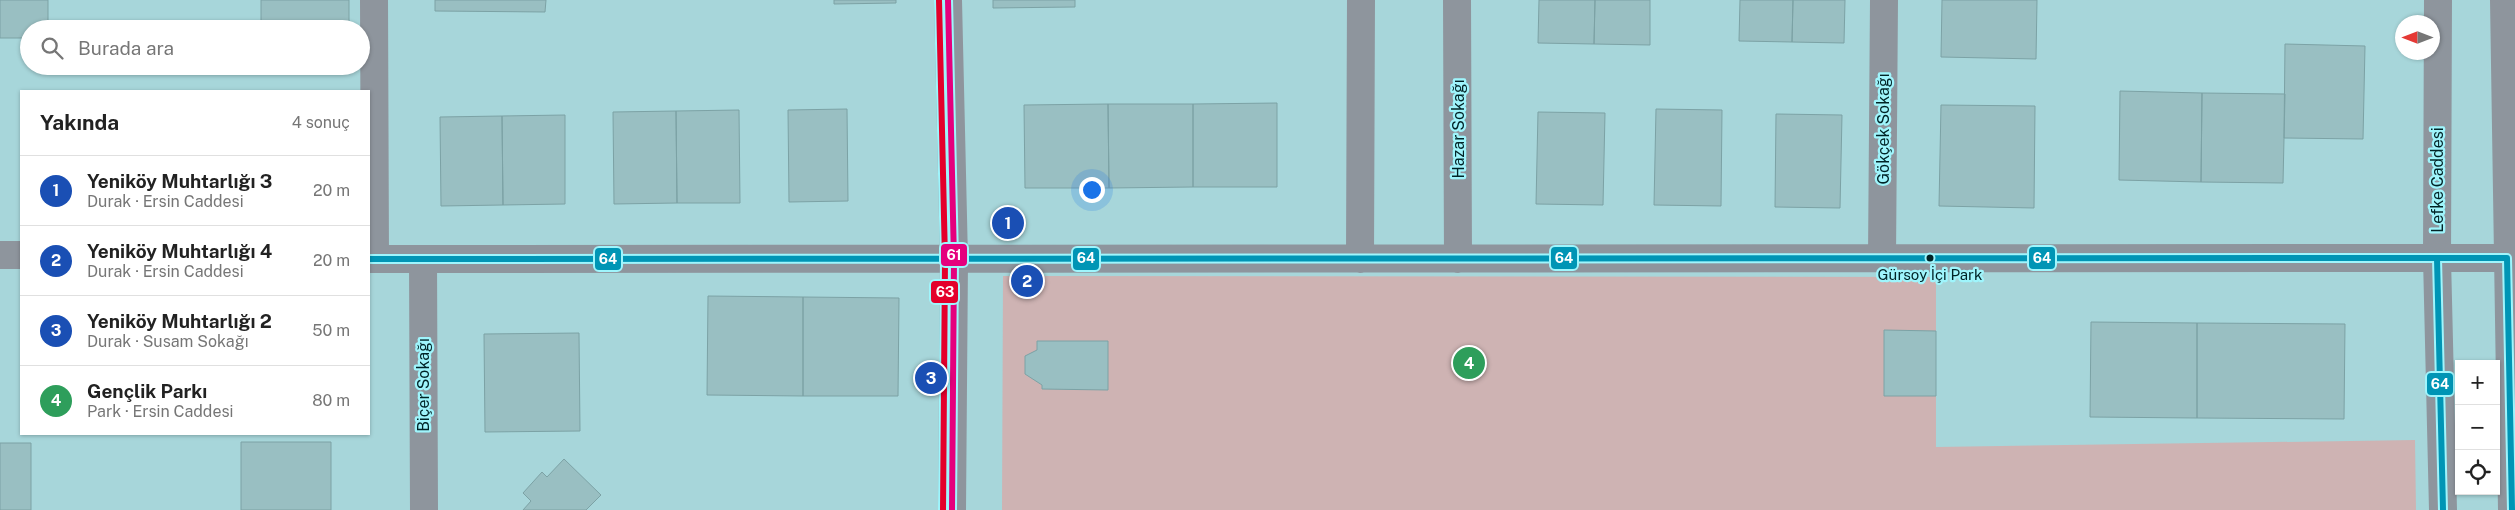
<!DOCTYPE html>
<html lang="tr">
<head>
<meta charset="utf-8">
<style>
  :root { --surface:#fff; --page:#f6f6f6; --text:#222; --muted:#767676; --line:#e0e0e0; --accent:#3a6265 }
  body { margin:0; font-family:"Public Sans",sans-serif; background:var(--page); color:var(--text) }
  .controls { position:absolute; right:15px; bottom:15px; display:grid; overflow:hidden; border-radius:0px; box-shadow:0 1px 4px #0004 }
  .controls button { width:45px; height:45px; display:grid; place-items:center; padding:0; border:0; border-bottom:1px solid var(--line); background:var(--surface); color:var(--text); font:25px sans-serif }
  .compass { position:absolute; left:2395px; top:15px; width:45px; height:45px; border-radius:50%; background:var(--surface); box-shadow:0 1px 4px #0004; rotate:270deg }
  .you { position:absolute; left:1091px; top:189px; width:18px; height:18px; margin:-12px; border:4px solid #fff; border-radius:50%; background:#1a73e8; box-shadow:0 0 0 8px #1a73e833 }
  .badge { display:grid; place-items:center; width:32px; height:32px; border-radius:50%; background:var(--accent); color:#fff; font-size:16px; font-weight:700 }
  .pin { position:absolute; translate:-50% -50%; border:2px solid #fff; box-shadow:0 1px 5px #0006 }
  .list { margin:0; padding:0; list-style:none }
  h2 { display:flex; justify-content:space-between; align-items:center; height:65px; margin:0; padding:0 20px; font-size:21px }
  h2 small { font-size:16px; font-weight:400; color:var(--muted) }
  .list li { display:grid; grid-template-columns:32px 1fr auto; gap:15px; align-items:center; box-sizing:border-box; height:70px; padding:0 20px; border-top:1px solid var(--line) }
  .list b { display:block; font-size:19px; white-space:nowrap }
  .list p { margin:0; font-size:16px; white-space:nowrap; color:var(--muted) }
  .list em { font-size:16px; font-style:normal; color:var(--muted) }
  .icon { flex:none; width:28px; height:28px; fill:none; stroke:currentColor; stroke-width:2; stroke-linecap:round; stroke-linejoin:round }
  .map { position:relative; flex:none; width:2515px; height:510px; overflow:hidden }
  .search { position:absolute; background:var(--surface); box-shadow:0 1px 4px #0004; left:20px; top:20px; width:350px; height:55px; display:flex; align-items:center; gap:12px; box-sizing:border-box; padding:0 18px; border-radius:28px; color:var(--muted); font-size:19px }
  .panel { position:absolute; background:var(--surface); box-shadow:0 1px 4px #0004; left:20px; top:90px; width:350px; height:345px; border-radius:0px }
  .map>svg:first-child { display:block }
  .green { fill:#ceb3b3 }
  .building { fill:#99bfc2; stroke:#7ca2a5 }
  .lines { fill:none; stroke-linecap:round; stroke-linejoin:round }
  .minor { stroke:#8e959d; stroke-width:28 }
  .bus-1-casing { stroke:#9ff5fc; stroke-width:10 }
  .bus-2-casing { stroke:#9ff5fc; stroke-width:10 }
  .bus-3-casing { stroke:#9ff5fc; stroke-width:10 }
  .bus-1 { stroke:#0095b5; stroke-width:6 }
  .bus-2 { stroke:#e5007d; stroke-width:6 }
  .bus-3 { stroke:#e4002b; stroke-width:6 }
  .bus-dot { fill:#002326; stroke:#9ff5fc; stroke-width:2 }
  .labels { text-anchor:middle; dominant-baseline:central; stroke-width:4.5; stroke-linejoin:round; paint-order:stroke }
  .bus-label { font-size:15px; fill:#002326; stroke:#9ff5fc }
  .street-label { font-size:16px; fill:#002326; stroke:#9ff5fc }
  .line-badge { stroke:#9ff5fc; stroke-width:2 }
  .badge-label { font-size:14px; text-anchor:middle; font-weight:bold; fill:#fff }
</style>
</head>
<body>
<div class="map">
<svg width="2515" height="510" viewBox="0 0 2515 510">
  <rect width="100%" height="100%" fill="#a7d6da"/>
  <path class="green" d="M1003,276L1936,277V447L2415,440L2416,510H1002Z"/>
  <path class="building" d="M0,0H48V29H29V38H0Z
    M261,0H349V29H261Z
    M435,0H546L545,12L435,11Z
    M834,0H896V3L834,4Z
    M993,0H1075V7L993,8Z
    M1539,0H1595L1594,44L1538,43Z
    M1595,0H1650V45L1594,44Z
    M1740,0H1793L1792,42L1739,41Z
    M1793,0H1845L1844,43L1792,42Z
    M1942,0H2037L2036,59L1941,57Z
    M2285,44L2365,46L2363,139L2284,138Z
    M2120,91L2202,93L2201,182L2119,180Z
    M2202,93L2285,94L2283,183L2201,182Z
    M1277,103V187H1193V104Z
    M1108,104L1109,188H1025L1024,105Z
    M1108,104H1193V187L1109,188Z
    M1941,105L2035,106L2034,208L1939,206Z
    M847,109L848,201L789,202L788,110Z
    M1656,109L1722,110L1721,206L1654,205Z
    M739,110L740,203H677L676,111Z
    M676,111L677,203L614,204L613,112Z
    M1538,112L1605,113L1603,205L1536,204Z
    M1776,114L1842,115L1840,208L1775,207Z
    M565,115V204L503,205L502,116Z
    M502,116L503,205L441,206L440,117Z
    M708,296L803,297V396L707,395Z
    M803,297L899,298L898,396H803Z
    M2091,322L2197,323V418L2090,417Z
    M2197,323L2345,324L2344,419L2197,418Z
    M1884,330L1936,331V396H1884Z
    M579,333L580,431L485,432L484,334Z
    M1037,341H1108V390L1042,389V385L1025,374V356L1037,350Z
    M241,442H331V510H241Z
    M0,443H31V510H0Z
    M564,459L601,495L586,510H523L531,501L523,493L542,472L547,477Z"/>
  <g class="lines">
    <path class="minor" d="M374,0L375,259
      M948,0L954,260L952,510
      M1457,0L1458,259
      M2438,0L2437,258L2443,510
      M2504,0L2512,510
      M0,255H21
      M1882,258L1884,0
      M369,259L2507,258
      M423,259L424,510
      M1360,259L1361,0"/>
    <g class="bus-1-casing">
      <path id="bus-1" d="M2437,258L2443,510
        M369,259L2507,258L2512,510"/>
    </g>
    <g class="bus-2-casing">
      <path id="bus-2" d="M948,0L954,260L952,510"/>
    </g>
    <g class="bus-3-casing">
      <path id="bus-3" d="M939,0L945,260L943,510"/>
    </g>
    <use href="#bus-1" class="bus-1"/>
    <use href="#bus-2" class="bus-2"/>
    <use href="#bus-3" class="bus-3"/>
  </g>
  <circle class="bus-dot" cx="1930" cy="258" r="4.5"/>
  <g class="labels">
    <g class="bus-label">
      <text x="1930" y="274">Gürsoy İçi Park</text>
    </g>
    <g class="street-label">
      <text transform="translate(1458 129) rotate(-90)">Hazar Sokağı</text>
      <text transform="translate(1883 129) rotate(-90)">Gökçek Sokağı</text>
      <text transform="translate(2437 180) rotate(-90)">Lefke Caddesi</text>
      <text transform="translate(423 385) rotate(-90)">Biçer Sokağı</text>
    </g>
  </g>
  <g class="line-badge">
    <rect x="940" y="243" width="28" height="24" rx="5" fill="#e5007d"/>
    <rect x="2028" y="246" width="28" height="24" rx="5" fill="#0095b5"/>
    <rect x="1550" y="246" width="28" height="24" rx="5" fill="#0095b5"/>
    <rect x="1072" y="247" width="28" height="24" rx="5" fill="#0095b5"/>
    <rect x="594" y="247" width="28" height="24" rx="5" fill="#0095b5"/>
    <rect x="930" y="280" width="29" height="24" rx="5" fill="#e4002b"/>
    <rect x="2426" y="372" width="28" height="24" rx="5" fill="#0095b5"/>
  </g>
  <g class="badge-label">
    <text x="954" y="260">61</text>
    <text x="2042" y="263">64</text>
    <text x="1564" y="263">64</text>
    <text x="1086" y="263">64</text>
    <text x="608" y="264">64</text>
    <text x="945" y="297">63</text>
    <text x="2440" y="389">64</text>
  </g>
</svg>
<div class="controls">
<button>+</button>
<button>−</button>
<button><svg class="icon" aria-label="locate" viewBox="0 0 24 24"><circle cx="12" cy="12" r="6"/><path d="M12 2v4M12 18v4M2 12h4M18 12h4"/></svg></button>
</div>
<svg class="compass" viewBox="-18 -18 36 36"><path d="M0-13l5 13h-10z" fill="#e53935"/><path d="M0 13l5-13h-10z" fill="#767676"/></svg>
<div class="you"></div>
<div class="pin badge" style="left:1008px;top:223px;background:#1a4fb4">1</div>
<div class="pin badge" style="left:1027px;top:281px;background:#1a4fb4">2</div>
<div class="pin badge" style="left:931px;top:378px;background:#1a4fb4">3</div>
<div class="pin badge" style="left:1469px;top:363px;background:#2e9e5b">4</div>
<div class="search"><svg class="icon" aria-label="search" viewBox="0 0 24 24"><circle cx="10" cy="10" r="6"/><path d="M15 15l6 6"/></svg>Burada ara</div>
<section class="panel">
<h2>Yakında<small>4 sonuç</small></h2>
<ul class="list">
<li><span class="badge" style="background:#1a4fb4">1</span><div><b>Yeniköy Muhtarlığı 3</b><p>Durak · Ersin Caddesi</p></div><em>20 m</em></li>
<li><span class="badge" style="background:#1a4fb4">2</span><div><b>Yeniköy Muhtarlığı 4</b><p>Durak · Ersin Caddesi</p></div><em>20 m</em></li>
<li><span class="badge" style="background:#1a4fb4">3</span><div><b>Yeniköy Muhtarlığı 2</b><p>Durak · Susam Sokağı</p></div><em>50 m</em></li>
<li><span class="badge" style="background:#2e9e5b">4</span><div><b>Gençlik Parkı</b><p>Park · Ersin Caddesi</p></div><em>80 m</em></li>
</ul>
</section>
</div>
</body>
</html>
